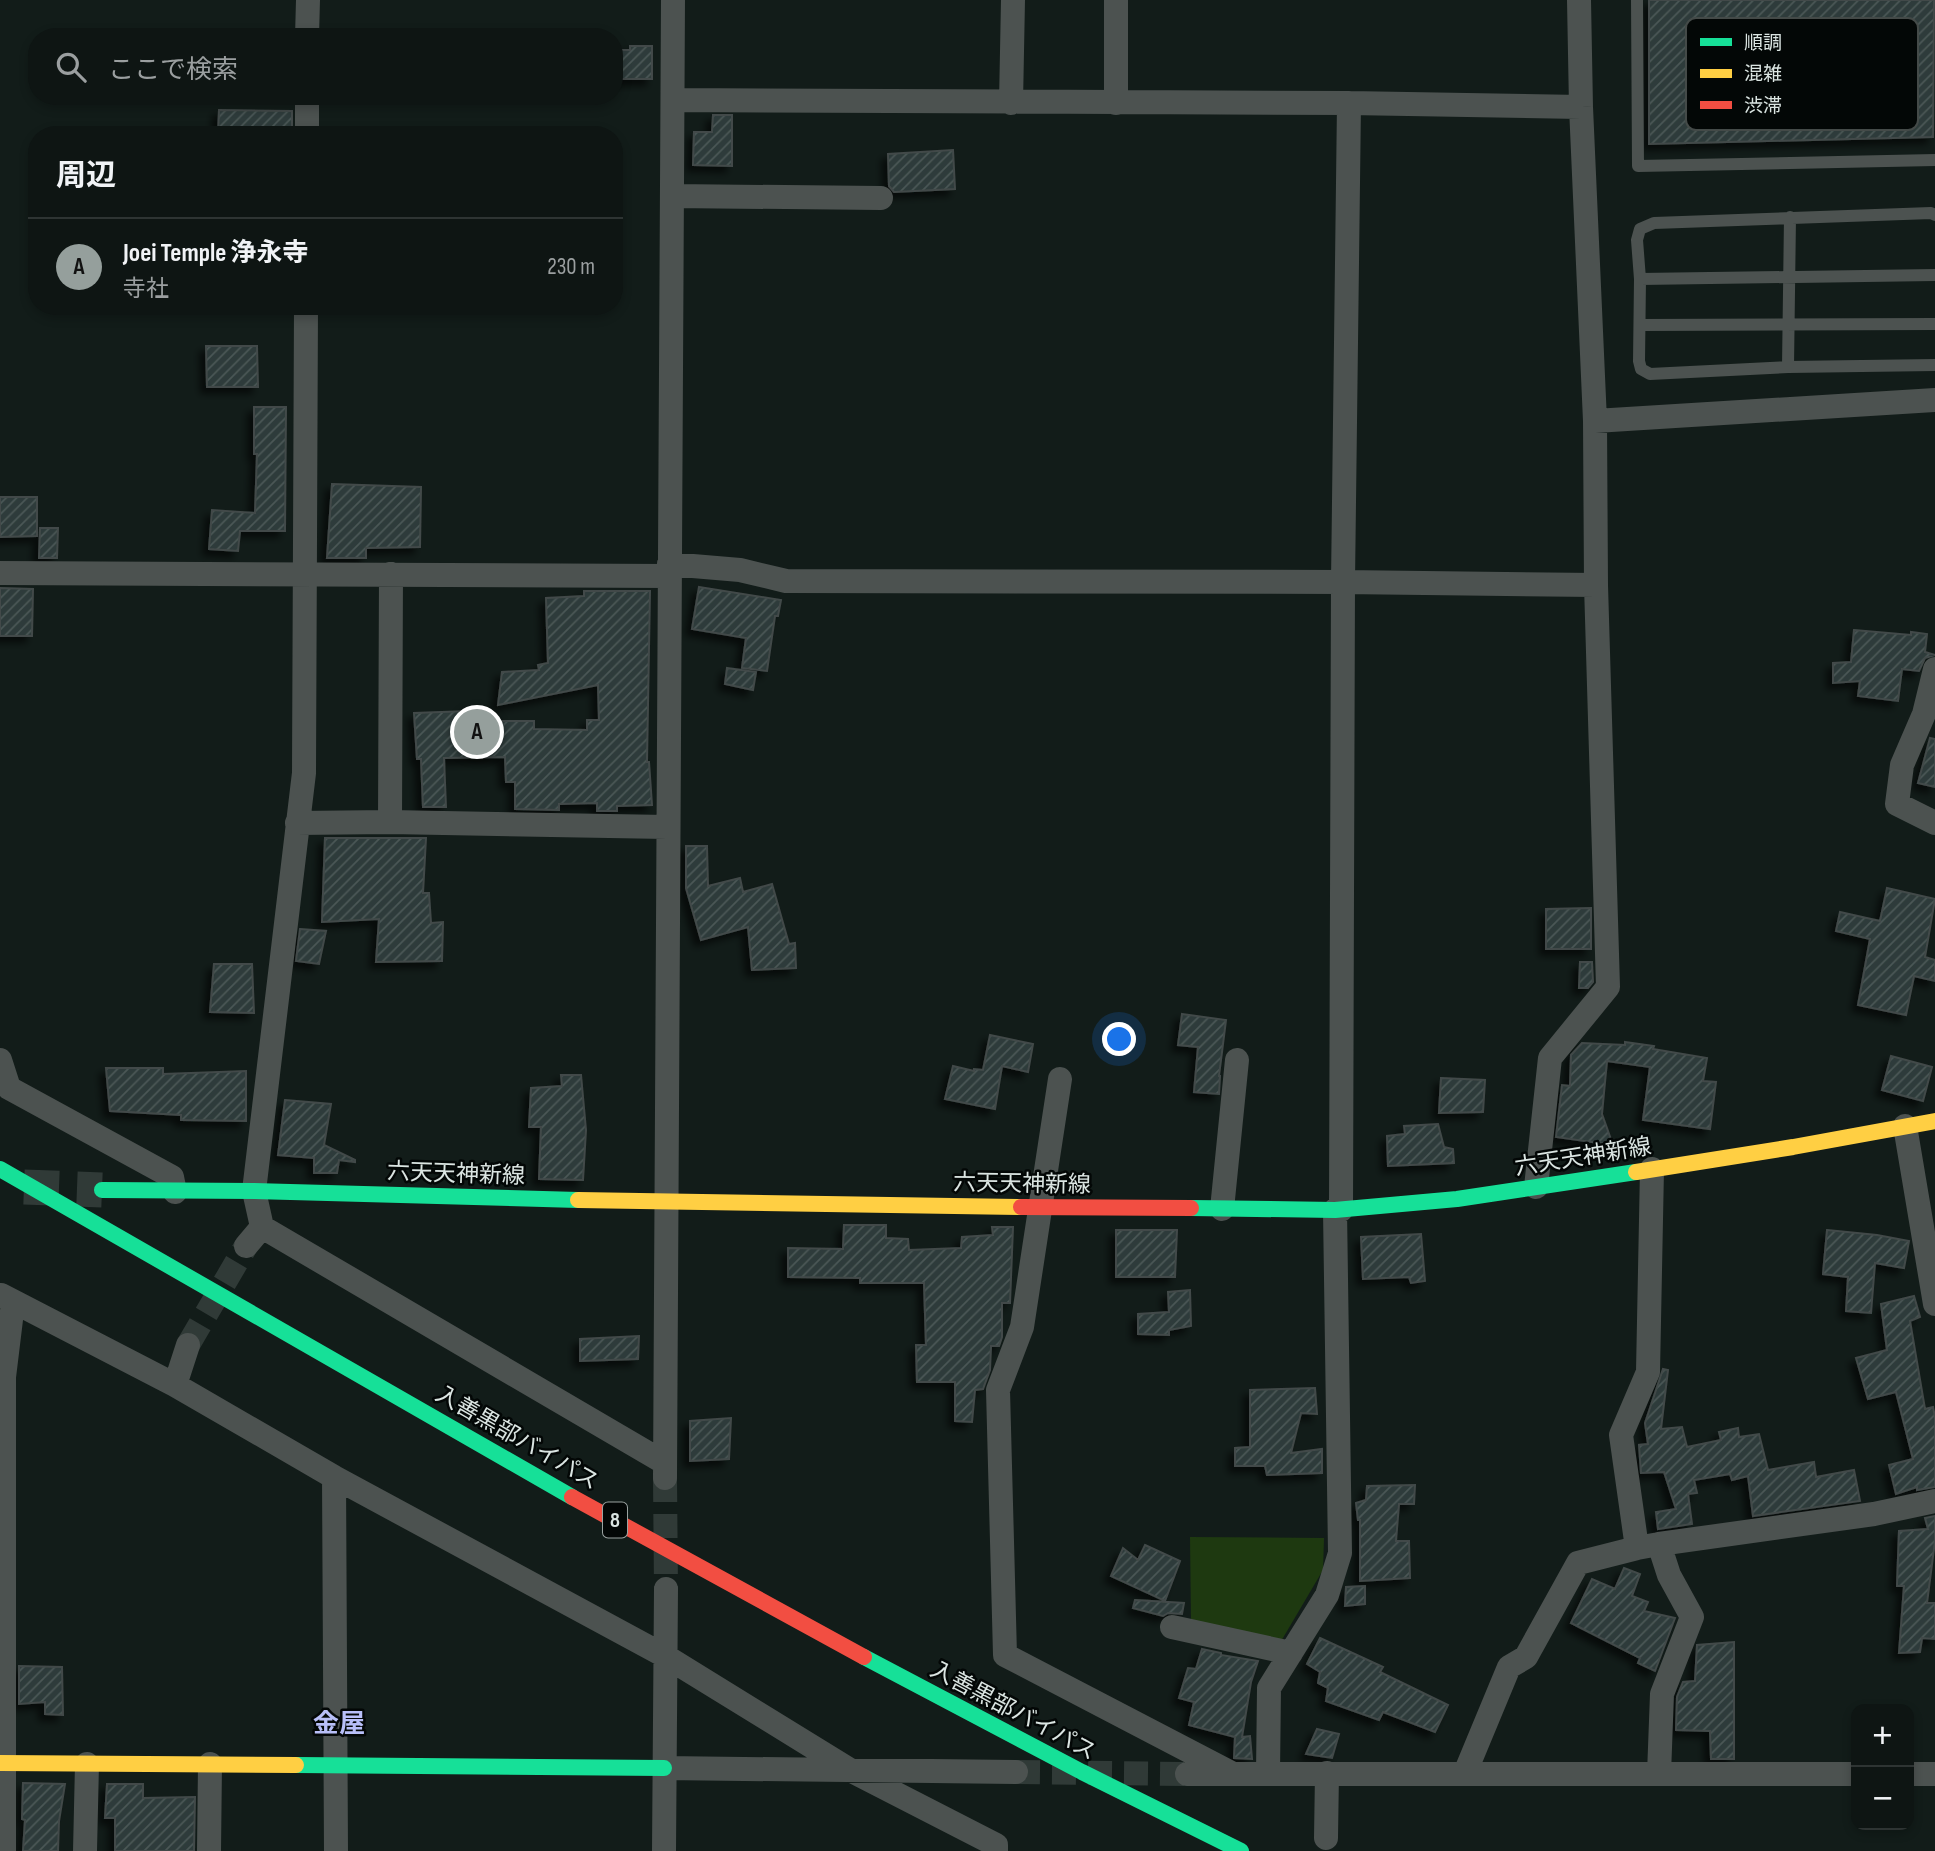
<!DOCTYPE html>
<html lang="ja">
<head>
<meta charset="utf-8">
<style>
  :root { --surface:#0e1513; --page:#1c2221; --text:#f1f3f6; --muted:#9b9fa0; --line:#2e3433; --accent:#959f9c }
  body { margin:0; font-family:"Sofia Sans Condensed","Noto Sans JP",sans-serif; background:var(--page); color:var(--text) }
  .controls { position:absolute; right:21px; bottom:21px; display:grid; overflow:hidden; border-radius:14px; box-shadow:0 4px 10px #0003 }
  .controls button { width:63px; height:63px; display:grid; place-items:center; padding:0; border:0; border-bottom:2px solid var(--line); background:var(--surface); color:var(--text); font:35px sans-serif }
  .you { position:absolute; left:1120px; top:1040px; width:24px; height:24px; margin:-18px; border:5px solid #fff; border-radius:50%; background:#1a73e8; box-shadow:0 0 0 10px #1a73e833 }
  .badge { display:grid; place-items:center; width:46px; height:46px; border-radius:50%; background:var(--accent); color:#111; font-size:23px; font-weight:700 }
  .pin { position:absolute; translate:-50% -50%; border:4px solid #fff; box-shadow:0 2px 7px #0006 }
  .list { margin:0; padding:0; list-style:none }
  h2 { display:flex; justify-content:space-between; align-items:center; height:91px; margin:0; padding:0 28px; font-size:30px }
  h2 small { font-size:23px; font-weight:400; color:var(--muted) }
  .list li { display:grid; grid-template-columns:46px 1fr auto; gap:21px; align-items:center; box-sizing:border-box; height:98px; padding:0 28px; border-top:2px solid var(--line) }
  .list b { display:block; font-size:26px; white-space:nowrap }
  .list p { margin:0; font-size:23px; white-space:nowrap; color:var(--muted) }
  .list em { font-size:23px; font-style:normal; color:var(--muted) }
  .icon { flex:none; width:38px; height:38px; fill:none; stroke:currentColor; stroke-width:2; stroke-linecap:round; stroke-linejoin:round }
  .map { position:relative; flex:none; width:1935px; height:1851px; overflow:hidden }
  .search { position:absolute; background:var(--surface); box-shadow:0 4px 10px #0003; left:28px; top:28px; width:595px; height:77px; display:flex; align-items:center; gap:18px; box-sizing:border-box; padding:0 24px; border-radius:28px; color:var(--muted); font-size:26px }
  .panel { position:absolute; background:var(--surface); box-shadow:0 4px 10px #0003; left:28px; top:126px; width:595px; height:189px; border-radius:28px }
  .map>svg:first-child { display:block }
  .green { fill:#1e3910 }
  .building { fill:url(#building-hatch); stroke:#424a49; stroke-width:2; filter:url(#shadow) }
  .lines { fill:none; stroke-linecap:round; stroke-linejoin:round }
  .street-tunnel { stroke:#303a37; stroke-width:24; stroke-dasharray:24 12; stroke-linecap:butt }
  .secondary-tunnel { stroke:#303a37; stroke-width:35; stroke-dasharray:35 18; stroke-linecap:butt }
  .lane { stroke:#4c5250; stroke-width:12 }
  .street { stroke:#4c5250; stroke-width:24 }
  .fast { stroke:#16e098; stroke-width:16 }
  .slow { stroke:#ffcf43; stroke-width:16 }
  .jam { stroke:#f24e42; stroke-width:16 }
  .labels { text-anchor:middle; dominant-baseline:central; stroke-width:5; stroke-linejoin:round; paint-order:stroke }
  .shield { fill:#030706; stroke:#9aa2a0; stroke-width:2 }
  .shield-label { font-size:21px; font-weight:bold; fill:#dbe5e2 }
  .street-label { font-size:23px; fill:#dbe5e2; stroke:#030706 }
  .quarter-label { font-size:26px; font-weight:bold; fill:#b8bff8; stroke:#030706 }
  .key { fill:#030706; stroke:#444a48; stroke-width:2 }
  .key-label { font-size:19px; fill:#dbe5e2 }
</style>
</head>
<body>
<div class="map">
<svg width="1935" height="1851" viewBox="0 0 1935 1851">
  <defs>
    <pattern id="building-hatch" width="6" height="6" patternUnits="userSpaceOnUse" patternTransform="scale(1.75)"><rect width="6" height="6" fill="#2d3b3a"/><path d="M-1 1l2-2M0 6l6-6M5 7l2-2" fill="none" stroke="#4b5756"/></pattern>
    <filter id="shadow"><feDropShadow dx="-6" dy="6" stdDeviation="3.5" flood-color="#0009"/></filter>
  </defs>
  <rect width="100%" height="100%" fill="#121c19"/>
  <path class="green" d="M1190,1537L1324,1538L1323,1570L1280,1643L1191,1622Z"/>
  <path class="building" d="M1649,0H1934L1933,137L1649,144Z
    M630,46H652V79H614V50H630Z
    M219,110L292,111V135H218Z
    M713,115H732V166L693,165L694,132H712Z
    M953,150L955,189L894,192L889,186L888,154Z
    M206,346H257L258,387H207Z
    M254,407H286L285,531H240L238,551L209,549L212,510L255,513L257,454H254Z
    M332,484L421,487L420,547L366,548V558H327Z
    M0,497H37V536L0,537Z
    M40,528H58L57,558H39Z
    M699,587L781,600L778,616H775L767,671L742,668L746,638L692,629Z
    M0,588L33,589L32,636H0Z
    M584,591H650L647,762H649L652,805L617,806V811H597V803L559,804V810L515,809V782H506L505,757L444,758L446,807H423L421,759H417L414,713L469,711L470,721H534V729L587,730V720H599L598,685L498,705L502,672L539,670L538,665L548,663L546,598L584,596Z
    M1854,630L1911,635V632L1927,634L1925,652L1935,655L1925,658L1919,671L1902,669L1898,701L1858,696L1860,681L1833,683V663L1851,662Z
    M727,668L756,672L753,690L725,684Z
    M1930,738L1935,739V787L1918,783Z
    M325,838H426L423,893H429L431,923L443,922L442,961L376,962L379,919L322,922Z
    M686,846H707L708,886L740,878L743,892L772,884L789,944L795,943L796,968L752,970L748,927L701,940L686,888Z
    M1887,888L1935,899L1925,957L1935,960V981L1914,976L1906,1015L1858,1005L1870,939L1836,931L1840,912L1880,921Z
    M1591,908V949H1546V909Z
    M300,929L326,931L319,964L296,961Z
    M1580,962H1592L1593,982L1588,988H1579Z
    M214,964H252L254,1013L210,1012Z
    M1182,1014L1226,1020L1219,1076H1220L1219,1094L1194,1092L1198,1047L1178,1045Z
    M990,1035L1033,1044L1028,1072L1002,1066L995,1109L945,1099L953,1066L974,1071V1069L983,1070Z
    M1625,1042L1654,1046L1653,1049L1707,1058L1703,1081L1716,1082L1710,1129L1643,1120L1650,1067L1607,1061L1602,1114L1613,1145L1556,1137L1562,1085L1570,1086L1571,1055L1582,1043L1625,1045Z
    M1891,1056L1932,1067L1923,1101L1882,1090Z
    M106,1068H163V1074L246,1071V1121L181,1120V1115L110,1111Z
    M561,1075H581L586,1130L583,1180L539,1179L541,1127H529L531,1088L562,1086Z
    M1441,1078L1485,1080L1483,1112L1439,1113Z
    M285,1100L331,1104L324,1145L355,1160V1162L339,1160L337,1173H314V1158L278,1155Z
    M1438,1124L1444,1147L1453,1149L1454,1163L1388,1166L1387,1136L1405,1134L1404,1126Z
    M844,1225H886V1238L908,1239L909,1250L961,1248L962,1237L993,1235L992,1227H1013L1010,1303H1002V1337L999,1346H991L990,1370L983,1389L975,1390L972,1422L955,1421V1382H917L916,1345H926L924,1283H860V1278L788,1277V1248L843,1249Z
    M1116,1230H1177L1175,1277H1116Z
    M1827,1230L1877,1235L1909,1241L1904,1268L1875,1263L1871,1313L1846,1311L1848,1277L1823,1274Z
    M1421,1234L1425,1281L1411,1283L1409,1277L1363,1279L1361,1237Z
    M1190,1290L1191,1326L1169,1330V1335L1138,1334V1314L1169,1312L1168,1292Z
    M1914,1296L1920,1317L1910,1321L1925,1409L1933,1407L1935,1417V1487L1917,1490V1487L1896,1494L1889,1465L1913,1459L1896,1392L1868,1399L1856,1358L1887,1350L1881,1304Z
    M639,1336L638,1359L580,1361V1339Z
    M1663,1369L1668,1370L1661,1429L1682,1427L1687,1447L1721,1440L1719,1432L1738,1428L1739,1437L1759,1434L1768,1470L1814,1462L1816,1477L1854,1470L1860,1501L1753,1516L1748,1476L1732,1480L1730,1474L1694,1480L1697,1493L1688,1494L1692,1524L1658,1529L1656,1512L1676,1509L1664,1472L1641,1473L1639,1445L1648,1444L1645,1423Z
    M1315,1388L1317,1414L1301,1413L1291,1453L1322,1449V1473L1267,1475L1265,1466H1235V1448L1250,1447V1390Z
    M731,1418L729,1459L690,1461V1421Z
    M1415,1485L1414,1504H1399L1396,1541H1409L1410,1578L1360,1581V1520H1358L1356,1503L1366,1500L1367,1486Z
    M1935,1516V1541L1927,1603H1935V1639L1922,1638L1920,1652L1899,1653L1904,1586H1897L1899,1531L1928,1529L1925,1518Z
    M1145,1545L1180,1561L1165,1601L1111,1576L1123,1548L1138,1560Z
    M1624,1568L1640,1574L1632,1596L1648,1602L1644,1611L1675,1618L1655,1671L1638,1663L1640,1658L1571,1623L1592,1579L1615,1589Z
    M1365,1586V1604L1345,1606L1346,1587Z
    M1135,1600L1184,1603L1182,1614L1168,1613L1163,1616L1133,1608Z
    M1320,1638L1383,1667L1380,1672L1448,1705L1435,1732L1383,1712L1379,1720L1326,1701L1328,1688L1318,1683L1320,1672L1307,1664Z
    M1734,1642V1759H1711L1710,1731L1676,1730L1677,1697L1683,1682L1695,1681L1697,1645Z
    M1202,1649L1221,1653V1655L1258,1661L1251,1682L1242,1737L1250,1736L1252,1759L1234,1758L1235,1737L1189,1725L1194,1702L1179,1698L1188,1668L1196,1669Z
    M19,1666L62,1667L63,1715L45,1714V1702L19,1704Z
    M1317,1729L1339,1734L1332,1758L1306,1754Z
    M23,1783L65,1784L59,1821L58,1851H23L25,1820L22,1819Z
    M107,1784H143V1798L195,1797L194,1851H115V1818H105Z"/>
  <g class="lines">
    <path class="street-tunnel" d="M188,1345L246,1246
      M665,1478L666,1589
      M1016,1772L1187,1774"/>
    <path class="secondary-tunnel" d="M24,1187L102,1190"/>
    <path class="lane" d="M1637,0L1638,166L1935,160
      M1935,215L1931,213L1654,223L1640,229L1637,240L1640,279L1639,361L1641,369L1650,374L1788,367L1935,365
      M1640,279L1935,275
      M1640,325L1935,324
      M1788,367L1790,217"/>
    <path class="street" d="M1116,0V103
      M1579,0L1581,107L1595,421L1935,400
      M307,37L308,0
      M673,100L1349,103L1581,107
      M1011,103L1013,0
      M307,135V96
      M672,196L881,198
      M669,564L740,570L786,581L1343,582L1596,585
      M0,573L668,576
      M391,574L390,822L667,827
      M1935,669L1924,714L1902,765L1897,804L1935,823
      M297,823L390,822
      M0,1060L9,1088L172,1177L175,1192
      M1060,1079L1022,1327L998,1390L1005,1655L1233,1774
      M1905,1126L1935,1304
      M1652,1169L1648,1372L1621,1435L1637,1548L1659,1544
      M1536,1187L1550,1058L1608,987L1596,585L1595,421
      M1222,1209L1237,1060
      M1341,1210L1343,582L1349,103
      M262,1227L665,1463
      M246,1246L262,1227L254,1191L304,773L306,306
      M1,1295L175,1385
      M188,1345L175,1385L334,1477L336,1851
      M334,1477L665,1656L850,1770L996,1845V1851
      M665,1478L673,0
      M1172,1627L1291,1653
      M664,1768L1016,1772
      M1268,1773L1269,1688L1327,1595L1340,1553L1335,1210
      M1465,1773L1509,1667L1526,1657L1578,1563L1637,1548
      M1187,1774H1856
      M1659,1774L1662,1694L1692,1617L1669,1575L1659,1544L1874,1514L1935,1501
      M1909,1774H1935
      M1326,1838L1327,1773
      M4,1851V1377L13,1303
      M85,1851L87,1764
      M209,1851L210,1764
      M664,1851L666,1589"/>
    <path class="fast" d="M0,1169L572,1497
      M102,1190L254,1191L578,1200
      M1191,1208L1335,1210L1457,1199L1636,1172
      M864,1657L1082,1772L1241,1851
      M296,1765L664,1768"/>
    <path class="slow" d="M1636,1172L1793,1147L1935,1121
      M578,1200L1021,1207
      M0,1763L296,1765"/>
    <path class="jam" d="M1021,1207L1191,1208
      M572,1497L864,1657"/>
  </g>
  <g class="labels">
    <rect class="shield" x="603" y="1502.5" width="24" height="35" rx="5"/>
    <g class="shield-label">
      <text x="615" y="1520">8</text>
    </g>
    <g class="street-label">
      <text transform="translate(1583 1157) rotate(-9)">六天天神新線</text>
      <text transform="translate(456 1174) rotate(2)">六天天神新線</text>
      <text transform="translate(1022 1184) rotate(1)">六天天神新線</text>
      <text transform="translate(517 1438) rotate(30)">入善黒部バイパス</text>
      <text transform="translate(1013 1711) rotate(28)">入善黒部バイパス</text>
    </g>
    <g class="quarter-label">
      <text x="339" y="1724">金屋</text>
    </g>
  </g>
  <rect x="1686" y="18" width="232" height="112" rx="10" class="key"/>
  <rect x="1700" y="38" width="32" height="8" fill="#16e098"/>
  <rect x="1700" y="69" width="32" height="9" fill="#ffcf43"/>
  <rect x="1700" y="101" width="32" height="8" fill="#f24e42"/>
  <g class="key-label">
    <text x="1744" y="49">順調</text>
    <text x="1744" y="80">混雑</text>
    <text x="1744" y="112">渋滞</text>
  </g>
</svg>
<div class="controls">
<button>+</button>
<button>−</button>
</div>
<div class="you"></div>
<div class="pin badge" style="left:477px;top:732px">A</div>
<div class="search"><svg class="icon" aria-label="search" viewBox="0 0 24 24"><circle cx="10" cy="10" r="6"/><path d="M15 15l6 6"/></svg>ここで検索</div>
<section class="panel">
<h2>周辺<small></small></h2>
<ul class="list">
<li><span class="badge">A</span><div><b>Joei Temple 浄永寺</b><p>寺社</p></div><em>230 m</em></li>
</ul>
</section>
</div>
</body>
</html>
